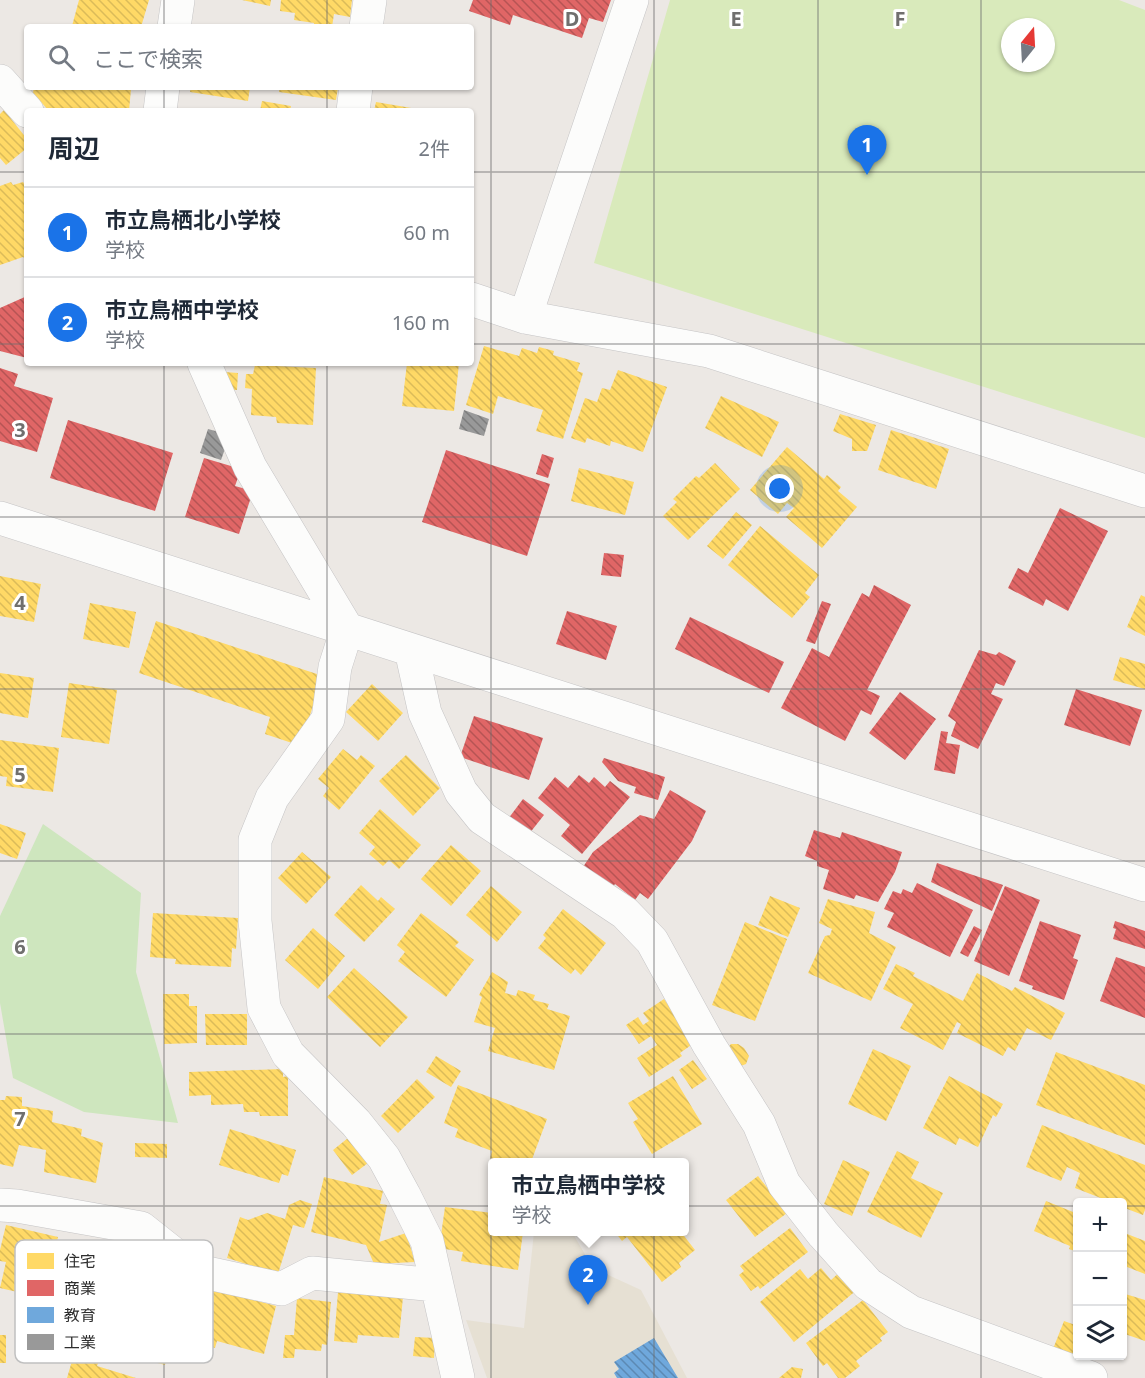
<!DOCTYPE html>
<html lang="ja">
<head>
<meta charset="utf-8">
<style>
  :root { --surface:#fff; --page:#f2f2f3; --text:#1f2937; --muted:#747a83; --line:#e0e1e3; --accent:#1a73e8 }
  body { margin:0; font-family:"Noto Sans","Noto Sans JP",sans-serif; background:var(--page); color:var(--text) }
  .controls { position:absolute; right:18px; bottom:18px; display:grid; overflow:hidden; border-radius:6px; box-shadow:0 2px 4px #0004 }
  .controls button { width:54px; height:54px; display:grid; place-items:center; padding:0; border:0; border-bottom:2px solid var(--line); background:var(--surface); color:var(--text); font:30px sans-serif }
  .compass { position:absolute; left:1001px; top:18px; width:54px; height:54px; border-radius:50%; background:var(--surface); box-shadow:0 2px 4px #0004; rotate:18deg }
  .you { position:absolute; left:780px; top:489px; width:21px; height:21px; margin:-15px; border:4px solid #fff; border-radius:50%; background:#1a73e8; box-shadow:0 0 0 9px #1a73e833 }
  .badge { display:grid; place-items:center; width:39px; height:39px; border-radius:50%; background:var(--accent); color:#fff; font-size:20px; font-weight:700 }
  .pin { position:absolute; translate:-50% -50px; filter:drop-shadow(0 2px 3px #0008) }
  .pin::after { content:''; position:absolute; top:32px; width:21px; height:18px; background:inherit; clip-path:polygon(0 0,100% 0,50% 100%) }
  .popup { position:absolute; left:488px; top:1158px; width:201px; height:78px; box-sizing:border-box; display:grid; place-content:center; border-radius:6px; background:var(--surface); filter:drop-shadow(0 2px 4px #0005); font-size:20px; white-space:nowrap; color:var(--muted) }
  .popup b { font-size:22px; color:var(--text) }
  .popup::after { content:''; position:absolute; left:50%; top:100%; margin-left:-12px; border:12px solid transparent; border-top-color:var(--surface) }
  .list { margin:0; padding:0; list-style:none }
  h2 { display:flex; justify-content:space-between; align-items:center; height:78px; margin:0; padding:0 24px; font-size:26px }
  h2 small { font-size:20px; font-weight:400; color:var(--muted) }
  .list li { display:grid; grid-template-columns:39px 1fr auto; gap:18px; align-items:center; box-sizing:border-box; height:90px; padding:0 24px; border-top:2px solid var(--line) }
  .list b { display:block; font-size:22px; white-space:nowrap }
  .list p { margin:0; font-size:20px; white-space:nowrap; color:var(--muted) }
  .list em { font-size:20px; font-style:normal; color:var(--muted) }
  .icon { flex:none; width:33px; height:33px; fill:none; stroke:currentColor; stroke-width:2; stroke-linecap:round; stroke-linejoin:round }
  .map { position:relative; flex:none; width:1145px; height:1378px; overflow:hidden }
  .search { position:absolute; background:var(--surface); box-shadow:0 2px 4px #0004; left:24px; top:24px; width:450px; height:66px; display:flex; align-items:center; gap:15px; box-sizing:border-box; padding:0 21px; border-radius:6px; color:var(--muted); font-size:22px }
  .panel { position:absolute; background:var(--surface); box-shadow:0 2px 4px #0004; left:24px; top:108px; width:450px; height:258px; border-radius:6px }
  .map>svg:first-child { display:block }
  .education { fill:#e6e0d3 }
  .garden { fill:#cee6be }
  .pitch { fill:#d9eabb; fill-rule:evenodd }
  .homes { fill:url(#homes-back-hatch) }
  .shops { fill:url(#shops-back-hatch) }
  .schools { fill:url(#schools-back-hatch) }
  .industry { fill:url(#industry-back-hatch) }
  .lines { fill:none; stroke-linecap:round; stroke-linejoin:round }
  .minor-casing { stroke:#c5c4c5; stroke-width:34 }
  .minor { stroke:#fcfcfb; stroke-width:33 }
  .grid { fill:none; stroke:#706f6e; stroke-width:1.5; stroke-opacity:0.55 }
  .key { fill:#fff; stroke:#c0c0c0; stroke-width:1.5 }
  .key-label { font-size:16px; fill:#2e2e2e }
  .grid-label { font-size:20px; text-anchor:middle; font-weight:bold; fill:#706f6e; stroke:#fff; stroke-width:6; stroke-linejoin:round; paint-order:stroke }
</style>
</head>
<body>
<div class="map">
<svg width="1145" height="1378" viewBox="0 0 1145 1378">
  <defs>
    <pattern id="homes-back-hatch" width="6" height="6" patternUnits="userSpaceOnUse" patternTransform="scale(1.5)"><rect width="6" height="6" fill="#ffd966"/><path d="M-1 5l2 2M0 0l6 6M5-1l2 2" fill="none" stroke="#dbbb59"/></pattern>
    <pattern id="shops-back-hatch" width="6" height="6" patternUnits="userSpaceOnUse" patternTransform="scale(1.5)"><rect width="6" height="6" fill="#e06666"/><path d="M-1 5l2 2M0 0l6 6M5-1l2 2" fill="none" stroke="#b65454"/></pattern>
    <pattern id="schools-back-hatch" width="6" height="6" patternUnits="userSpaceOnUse" patternTransform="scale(1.5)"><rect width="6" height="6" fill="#6fa8dc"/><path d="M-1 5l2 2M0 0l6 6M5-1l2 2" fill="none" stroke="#5c89b3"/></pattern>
    <pattern id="industry-back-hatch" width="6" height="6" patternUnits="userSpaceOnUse" patternTransform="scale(1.5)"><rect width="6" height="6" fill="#999"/><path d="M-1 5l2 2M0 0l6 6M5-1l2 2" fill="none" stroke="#7d7d7d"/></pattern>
  </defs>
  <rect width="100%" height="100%" fill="#ece8e4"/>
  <path class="education" d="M534,1232H572L593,1268L641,1290L687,1378H487L466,1320L524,1328Z"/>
  <path class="garden" d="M43,824L141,893L136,972L178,1123L84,1112L13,1078L0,1003V916Z"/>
  <path class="pitch" d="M670,0H1119L1145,10V438L594,263ZM1010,27H1046V63H1010Z"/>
  <path class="homes" d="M79,0H149L141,27H75L72,26Z
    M242,0H271L270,6Z
    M281,0H352L350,17L334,14L332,27H314V23L294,20L295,13L280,11Z
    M34,87L131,89L129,111H49L33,93Z
    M191,87H250L248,101L190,92Z
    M280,87H338L336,100L279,92Z
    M262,101L291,106L290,111H260Z
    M376,102L423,110V111H374Z
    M4,110L27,139V148L6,165L0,158V114Z
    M11,182L13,185L23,182L27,188V260L23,257L0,265V186Z
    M484,346L519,356L522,348L537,353L539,347L554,351L553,355L580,363L577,371L583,373L563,439L536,431L543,410L498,396L493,414L466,405Z
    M407,363H459L454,411L402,406Z
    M255,365L316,368L313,425L277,423L276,417L251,415L252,389L245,388L246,374H253Z
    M618,370L667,387L643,452L611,441L610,446L587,438L585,443L571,438L585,398L597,402L602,388L610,390Z
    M225,372L238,373L237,390H225Z
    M721,396L779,422L762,457L705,428Z
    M840,414L876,425L867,451H852V439L833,431Z
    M891,430L949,449L936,489L878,470Z
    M787,447L824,479L827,475L841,487L838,491L857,507L822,548L786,517L794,508L787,503L778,514L750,490Z
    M715,463L740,489L688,540L663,516L677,502L673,499L696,476L699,478Z
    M579,468L634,482L625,515L571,501Z
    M736,512L752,525L723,559L707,546Z
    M760,526L819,575L805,593L810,597L792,618L728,565Z
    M0,576L41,584L34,622L0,616Z
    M1141,595L1145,597V636L1127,627Z
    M90,603L136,612L129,648L83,639Z
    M156,621L323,676L303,736L295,744L265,734L270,717L139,673Z
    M1120,657L1145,664V689L1113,680Z
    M0,673L34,678L28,718L0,713Z
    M69,683L117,690L109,744L61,737Z
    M372,684L403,713L378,741L346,712Z
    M0,740L59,748L53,792L6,786L7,777L0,776Z
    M343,749L357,760L361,755L375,766L339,810L323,796L329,788L318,779Z
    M406,755L440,788L413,816L379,781Z
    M380,809L421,845L399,869L389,860L383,866L369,854L375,847L359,833Z
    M0,824L26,833L17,859L0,853Z
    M451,845L481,871L451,906L421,879Z
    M302,852L331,877L306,904L278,878Z
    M361,885L378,901L381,897L395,909L364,942L334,915Z
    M491,886L522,912L497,942L466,915Z
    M770,896L800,908L788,937L758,925Z
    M828,899L875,912L869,933L896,947L871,1001L808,973L825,936L830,935L832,929L819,923Z
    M563,909L606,943L581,975L575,969L571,974L538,948L546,938L543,935Z
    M153,913L238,918L236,949L232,948L231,967L175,964L176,959L150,957Z
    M421,913L459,942L455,946L474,960L446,997L398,961L405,952L397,945Z
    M745,922L787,939L755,1021L712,1005Z
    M313,928L345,956L318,989L285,960Z
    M896,964L915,973L913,976L963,1001L977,973L1012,991L1015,987L1065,1013L1051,1040L1027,1028L1015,1051L1008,1047L1003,1056L957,1033L961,1024L957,1022L943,1050L900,1028L913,1004L883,989Z
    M354,968L408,1017L380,1047L327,997Z
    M492,972L508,982L505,993L516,996L518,990L535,995L533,1000L549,1004L547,1009L570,1016L554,1070L488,1051L495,1028L474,1022L482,997L479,995Z
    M163,994H189V1006H197V1043L164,1044Z
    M664,999L694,1043L680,1053L682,1056L649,1077L637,1058L657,1045L651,1036L639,1044L626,1025L638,1017L643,1025L649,1021L643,1013Z
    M205,1014H247V1045H206Z
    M731,1044H738L744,1048L749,1056L746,1064L738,1067L727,1049Z
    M873,1049L911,1066L886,1121L848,1104Z
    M1056,1052L1145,1085V1145L1036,1105Z
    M436,1056L461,1071L451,1087L426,1072Z
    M693,1060L707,1079L692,1089L679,1070Z
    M283,1069V1077L288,1076V1116H260L259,1112H244L243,1104L211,1105V1095L189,1096V1072Z
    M673,1076L702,1124L652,1154L633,1122L638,1119L628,1103Z
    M949,1076L1003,1104L996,1117L993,1115L978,1147L959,1138L956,1145L923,1128Z
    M417,1079L435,1097L398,1133L381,1116Z
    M458,1085L547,1119L531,1162H501L490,1158L492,1151L455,1137L458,1129L444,1123Z
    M6,1096L22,1097V1106L53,1111L52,1122L82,1129L81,1136L103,1143L96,1183L44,1172L46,1150L19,1145L13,1167L0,1164V1100H5Z
    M1042,1125L1145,1165V1210L1143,1215L1122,1207V1202H1111L1075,1188L1080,1173L1067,1167L1061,1181L1026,1167Z
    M230,1129L296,1150L288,1176L282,1174L279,1183L219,1165Z
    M348,1138L368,1163L352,1175L333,1150Z
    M135,1143L167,1144V1158L135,1157Z
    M897,1151L919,1162L911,1178L943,1193L921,1238L867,1212Z
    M843,1160L870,1172L852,1216L824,1204Z
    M758,1176L787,1213L755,1237L726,1200Z
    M324,1177L383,1191L380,1204L387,1205L379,1242L406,1233L415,1262L374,1264L366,1245L311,1232Z
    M300,1200L312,1204L304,1228L293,1225L278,1274L227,1258L240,1217L248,1220L267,1213L285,1219L289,1205Z
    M1046,1201L1078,1214V1252L1069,1249L1070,1246L1034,1231Z
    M445,1207L492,1213V1232H523L518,1270L461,1261L463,1252L445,1249V1244L440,1242Z
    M6,1225L58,1237L54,1256L79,1261L68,1307L25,1298L26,1294L0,1288L6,1262L0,1261V1250Z
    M790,1228L808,1252L760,1289L758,1286L751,1291L739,1275L744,1271L740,1266Z
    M615,1232H681L695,1250L679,1263L681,1267L662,1282L627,1237L622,1241Z
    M1122,1232L1145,1241V1274L1122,1265Z
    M821,1268L831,1280L842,1270L858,1289L794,1342L760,1302L800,1269L808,1279Z
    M175,1279L276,1306L264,1354L217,1341L215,1348L172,1338L165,1365L135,1357L149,1302L168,1307Z
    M338,1292L403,1297L399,1338L358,1335L357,1343L334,1341Z
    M1122,1293L1145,1300V1341L1122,1333Z
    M297,1298L331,1302L327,1345L322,1344L321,1351L295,1349L294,1358H283L285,1335H294Z
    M863,1300L888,1332L880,1338L882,1341L856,1361L860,1366L845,1378H838L827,1363L823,1366L806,1343Z
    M1064,1321L1078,1326V1353L1075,1358L1053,1349Z
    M0,1335H6V1363H0Z
    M415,1337L435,1338L434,1358L413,1356Z
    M74,1354L99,1361L97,1366L136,1378H67Z
    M792,1367L803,1369L801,1378H779Z"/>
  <path class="shops" d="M473,0H611L603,22L589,18L582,38L513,15L510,25L469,11Z
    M27,296V303L25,304L27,305V358L0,351V308Z
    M0,368L18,374L14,386L53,398L37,452L0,441Z
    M68,420L173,453L155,511L50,478Z
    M446,450L550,484L527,556L422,522Z
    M542,454L554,458L548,478L536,474Z
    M204,458L241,469L235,486L253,491L239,534L185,517Z
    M1060,508L1108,531L1068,611L1046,599L1043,606L1008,588L1018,568L1028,573Z
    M604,553L624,555L621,577L601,575Z
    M874,585L911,605L867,690L880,696L871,715L861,710L845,741L781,708L812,648L829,657L862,593L869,597Z
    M822,601L831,604L815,644L806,641Z
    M567,611L617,626L606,660L556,644Z
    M690,617L784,662L769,693L675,649Z
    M979,650L996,655L999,652L1016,661L1004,686L996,683L991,694L1003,699L978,749L951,736L956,722L948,716Z
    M1076,689L1142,710L1130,746L1064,725Z
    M900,692L936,719L905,760L869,733Z
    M474,716L543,738L529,780L460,757Z
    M941,731L948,732L946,743L960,745L955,774L934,770Z
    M604,758L665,777L658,800L634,793L636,787L618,781L602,762Z
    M579,775L589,783L594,777L605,787L610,781L630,797L582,854L561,836L570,825L538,798L555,777L568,788Z
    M670,790L706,811L692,841L648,899L640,893L635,900L615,884L612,888L583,867L593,852L640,815L654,819Z
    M523,799L544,815L529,834L508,819Z
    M814,830L840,838L842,832L902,852L895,872L878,902L856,895L854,899L823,889L829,870L817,866V861L805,856Z
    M937,863L1003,885L992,911L931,882Z
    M917,883L973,910L950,957L887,927L894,913L884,909L893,891L901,894L903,889L912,893Z
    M1005,886L1040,900L1009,976L974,961Z
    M1040,921L1081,935L1073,958L1078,960L1064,1000L1032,989L1033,986L1019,981Z
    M1115,921L1145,931V949L1113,939L1116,929L1113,928Z
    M974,926L982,930L968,957L960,953Z
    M1116,957L1145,967V1018L1100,1001Z"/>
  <path class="schools" d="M654,1338L678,1378H617L614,1373L619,1369L614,1362Z"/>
  <path class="industry" d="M464,410L489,419L484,436L459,429Z
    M208,429L219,432L226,446L221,460L200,453Z"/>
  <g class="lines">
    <g class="minor-casing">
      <path id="minor" d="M174,27L178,0
        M366,27L370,0
        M0,81L27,111
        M160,111L163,87
        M353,111L356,87
        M471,299L525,317L709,351L1145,491
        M525,317L632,0
        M204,363L250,467L347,629L335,667L328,719L272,798L255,840V921L264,1008L288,1054L356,1123L384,1158L404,1195L427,1241L458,1378
        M0,518L1145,885
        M411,650L425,713L461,792L482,818L625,913L652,941L709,1045L759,1124L784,1184L823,1234L868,1284L911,1312L1091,1378
        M0,1205L17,1206L141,1228L194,1270L281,1289L312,1273L436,1285"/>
    </g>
    <use href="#minor" class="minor"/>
  </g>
  <path class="grid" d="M164,0V27M327,0V27M491,0V1378M654,0V1378M818,0V1378M981,0V1378M164,87V111M327,87V111M0,172H27M471,172H1145M0,344H27M471,344H1145M164,363V1378M327,363V1378M0,517H1145M0,689H1145M0,861H1145M0,1034H1145M0,1206H1078M1122,1206H1145"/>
  <rect x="15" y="1240" width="198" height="123" rx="9" class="key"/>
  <rect x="27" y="1253" width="27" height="16" fill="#ffd966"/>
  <rect x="27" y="1280" width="27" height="16" fill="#e06666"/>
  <rect x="27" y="1307" width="27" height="16" fill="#6fa8dc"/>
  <rect x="27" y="1334" width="27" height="16" fill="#999"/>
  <g class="key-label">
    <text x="64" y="1267">住宅</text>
    <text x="64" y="1294">商業</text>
    <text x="64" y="1321">教育</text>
    <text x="64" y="1348">工業</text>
  </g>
  <g class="grid-label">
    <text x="572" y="26">D</text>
    <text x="736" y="26">E</text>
    <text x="900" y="26">F</text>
    <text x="20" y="437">3</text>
    <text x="20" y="610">4</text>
    <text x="20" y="782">5</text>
    <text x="20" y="954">6</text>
    <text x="20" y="1126">7</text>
  </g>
</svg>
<div class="controls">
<button>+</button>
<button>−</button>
<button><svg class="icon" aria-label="layers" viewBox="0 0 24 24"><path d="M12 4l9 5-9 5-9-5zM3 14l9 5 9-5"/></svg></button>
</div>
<svg class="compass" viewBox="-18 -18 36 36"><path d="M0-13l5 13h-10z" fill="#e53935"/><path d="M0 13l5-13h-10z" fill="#747a83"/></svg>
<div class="you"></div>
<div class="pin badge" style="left:867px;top:175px">1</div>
<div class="pin badge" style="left:588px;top:1305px">2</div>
<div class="popup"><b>市立鳥栖中学校</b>学校</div>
<div class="search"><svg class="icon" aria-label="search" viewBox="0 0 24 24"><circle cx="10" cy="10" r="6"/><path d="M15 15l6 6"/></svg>ここで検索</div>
<section class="panel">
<h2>周辺<small>2件</small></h2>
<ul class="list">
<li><span class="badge">1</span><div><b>市立鳥栖北小学校</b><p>学校</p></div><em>60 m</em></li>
<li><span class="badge">2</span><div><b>市立鳥栖中学校</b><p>学校</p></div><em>160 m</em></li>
</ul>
</section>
</div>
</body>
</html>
